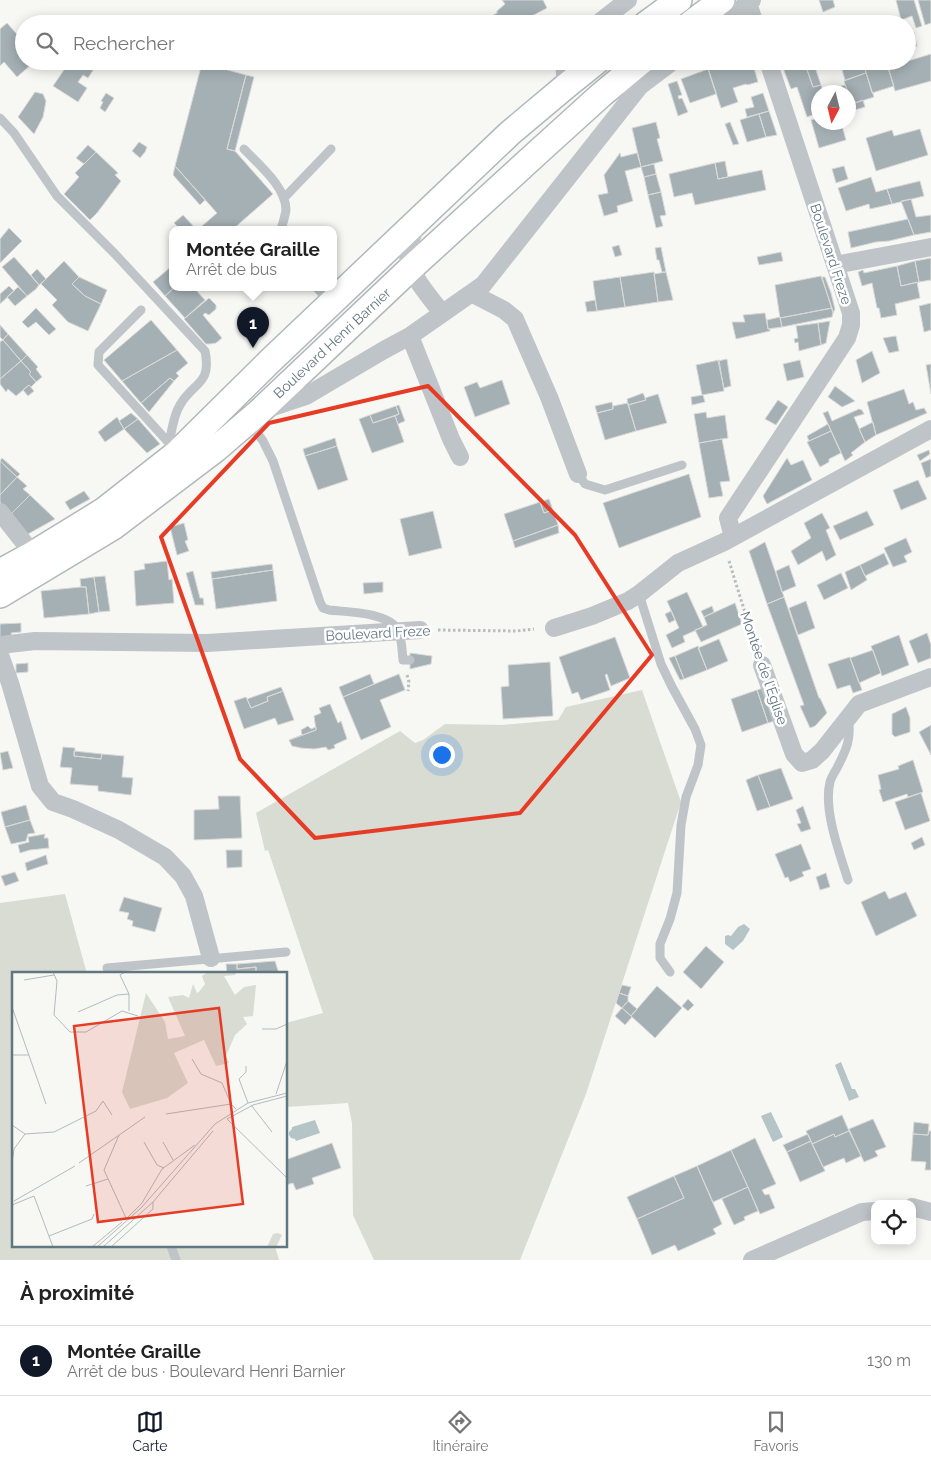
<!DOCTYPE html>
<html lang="fr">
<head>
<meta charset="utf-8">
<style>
  :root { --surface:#fff; --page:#f6f6f6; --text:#222; --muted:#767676; --line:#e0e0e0; --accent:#111827 }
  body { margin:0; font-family:Raleway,sans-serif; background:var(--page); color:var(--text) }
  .controls { position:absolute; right:15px; bottom:15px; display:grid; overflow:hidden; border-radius:10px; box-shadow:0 2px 12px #0003 }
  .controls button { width:45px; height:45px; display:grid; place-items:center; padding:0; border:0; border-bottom:1px solid var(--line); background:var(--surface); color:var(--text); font:25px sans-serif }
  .compass { position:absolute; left:811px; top:85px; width:45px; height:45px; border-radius:50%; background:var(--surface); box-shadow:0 2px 12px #0003; rotate:187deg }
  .you { position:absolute; left:441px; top:754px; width:18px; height:18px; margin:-12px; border:4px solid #fff; border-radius:50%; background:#1a73e8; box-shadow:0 0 0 8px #1a73e833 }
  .badge { display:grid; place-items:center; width:32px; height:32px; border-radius:50%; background:var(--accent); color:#fff; font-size:16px; font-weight:700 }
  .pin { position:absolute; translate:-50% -41px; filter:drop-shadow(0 1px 2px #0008) }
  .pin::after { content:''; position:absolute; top:26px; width:18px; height:15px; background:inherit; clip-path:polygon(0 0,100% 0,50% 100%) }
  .popup { position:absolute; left:169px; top:226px; width:168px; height:65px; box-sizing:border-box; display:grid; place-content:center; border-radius:10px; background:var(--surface); filter:drop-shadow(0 1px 4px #0005); font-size:16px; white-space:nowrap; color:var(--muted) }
  .popup b { font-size:19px; color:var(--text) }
  .popup::after { content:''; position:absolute; left:50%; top:100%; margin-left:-10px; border:10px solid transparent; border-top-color:var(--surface) }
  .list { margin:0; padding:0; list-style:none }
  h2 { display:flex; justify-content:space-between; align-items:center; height:65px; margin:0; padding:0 20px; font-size:21px }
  h2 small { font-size:16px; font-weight:400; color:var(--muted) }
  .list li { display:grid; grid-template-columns:32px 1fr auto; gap:15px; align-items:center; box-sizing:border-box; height:70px; padding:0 20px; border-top:1px solid var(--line) }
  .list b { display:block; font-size:19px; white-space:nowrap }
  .list p { margin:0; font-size:16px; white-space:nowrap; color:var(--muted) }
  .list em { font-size:16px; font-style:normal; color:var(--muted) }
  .icon { flex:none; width:28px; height:28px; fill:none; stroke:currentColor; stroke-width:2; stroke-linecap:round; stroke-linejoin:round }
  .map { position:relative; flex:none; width:931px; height:1260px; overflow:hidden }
  .search { position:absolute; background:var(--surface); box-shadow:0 2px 12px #0003; left:15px; right:15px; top:15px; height:55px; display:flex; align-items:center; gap:12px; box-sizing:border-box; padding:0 18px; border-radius:28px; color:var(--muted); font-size:19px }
  .sheet { height:135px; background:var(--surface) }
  nav { display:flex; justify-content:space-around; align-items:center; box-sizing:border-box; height:70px; border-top:1px solid var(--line); background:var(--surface); font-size:14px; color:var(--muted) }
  nav a { display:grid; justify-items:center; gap:2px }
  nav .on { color:var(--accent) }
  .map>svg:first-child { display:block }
  .green { fill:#d8dcd3 }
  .water { fill:#b5c5c7 }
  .building { fill:#a5b0b4; stroke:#d9d9d7 }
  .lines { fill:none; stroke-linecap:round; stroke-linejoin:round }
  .secondary-casing { stroke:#b0b8bc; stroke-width:28 }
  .path { stroke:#b8bdbf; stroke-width:3; stroke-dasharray:2.5 2.5; stroke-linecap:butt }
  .service { stroke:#bec4c7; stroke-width:9 }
  .minor { stroke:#bec4c7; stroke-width:18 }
  .secondary { stroke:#fff; stroke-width:25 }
  .marked { fill:none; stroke:#e63c26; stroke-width:4; stroke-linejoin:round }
  .labels { text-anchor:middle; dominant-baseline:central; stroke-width:5; stroke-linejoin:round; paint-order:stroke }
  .street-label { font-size:14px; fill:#627680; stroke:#fff }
  .inset-road { fill:none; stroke:#b2bbbf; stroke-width:1 }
  .view { fill:#e63c26; fill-opacity:0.15; stroke:#e63c26; stroke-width:2.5 }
  .inset-edge { fill:none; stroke:#627680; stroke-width:2.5 }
</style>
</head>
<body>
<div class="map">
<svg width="931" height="1260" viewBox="0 0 931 1260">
  <rect width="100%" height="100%" fill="#f7f7f4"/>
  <path class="green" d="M642,690L681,802L586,1094L520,1260H374L353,1215L352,1123L348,1103L286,1107V1023L323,1013L268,850L265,851L256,813L400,731L415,743L423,740L445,724L502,725L558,720L566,707Z
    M65,894L87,974H14V1246H275L279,1260H0V903Z"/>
  <path class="water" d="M744,924L750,929L743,941L733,950L725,944V936L728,935L731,936L738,927Z
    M841,1062L852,1089H855L859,1097L849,1101L835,1065Z
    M771,1112L783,1137L773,1142L761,1116Z
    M315,1120L320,1133L296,1141L295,1139L291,1138L289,1135V1132L292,1129V1127Z"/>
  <path class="building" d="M502,0H543L547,8L530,17L533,24H477L497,13V11L505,4Z
    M819,0H833L835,7L823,12Z
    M896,0H914L922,26L916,28L912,16L901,20Z
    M918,0H931V23L925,25Z
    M7,23L22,40L24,39V61H44L38,66L34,62L17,77L4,62L0,66V29Z
    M914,32L917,46L908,49L907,34Z
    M931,54V81L895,91L888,67Z
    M70,61H99L88,78L83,75L78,82L87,88L78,102L53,86Z
    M202,61H227V62L225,70L202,64Z
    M728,61H752L758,82L747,85L746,84L733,88L738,102L721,108L708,68Z
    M804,61L813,87L821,85L823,92L845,85L848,92H818V113L807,117L797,87L791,89L783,68Z
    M804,61H813L821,85L813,87Z
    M856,61H863L866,73L845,80L841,66Z
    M870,61H886V62L865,69L863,63Z
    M886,62L894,86L872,93L865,69Z
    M202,63L246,75L227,149L235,151L273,194L233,229H205L202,226L217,213L175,166Z
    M708,69L716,94L690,103L681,79Z
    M866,73L874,97L852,104L844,81Z
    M246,75L254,77L235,151L227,149Z
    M677,81L682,95L678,96L679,99L682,98L688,112L678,116L668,84Z
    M35,92L43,94L46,101L43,117L34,134L18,117Z
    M106,93L114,98L105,112L100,108L103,102L101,101Z
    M763,93L769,111L747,117L745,109L754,107L751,97Z
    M863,100L865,107L848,112V105Z
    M769,111L777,135L766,137L759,114Z
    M759,114L766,137L747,142L740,120Z
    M818,118V122H841L846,140L819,148L811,120Z
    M656,122L660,138L657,139L663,161L641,167L632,128Z
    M730,122L739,144L733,145L725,124Z
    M920,129L928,155L876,171L866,138L892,130L894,136Z
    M139,142L147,147L145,152L140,158L132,151Z
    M88,145L96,152L84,164L76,158Z
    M96,152L118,173L115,175L121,181L97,213L90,220L64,194L79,177L75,173Z
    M620,153L621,157L637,153L641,167L625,171L633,201L617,206L618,212L604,216L598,195L608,193L604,175Z
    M725,161L728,177L718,179L715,163Z
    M715,163L718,179L762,170L766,190L695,205L692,193L674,197L669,174Z
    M654,164L656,174L644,177L641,167Z
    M175,166L205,200L200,205L173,175Z
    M844,166L848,179L836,183L832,169Z
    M656,174L661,192L648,195L644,177Z
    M871,177L876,192L887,189L892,204L870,209L869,204L846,211L838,188Z
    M920,181L924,196L892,204L887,189Z
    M661,192L666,215L660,216L663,226L656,228L648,195Z
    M911,199L916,217L931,215V232L914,235L901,201Z
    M183,215L196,229H180L174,223Z
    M908,219L914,235L889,241L876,242L851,248L848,232Z
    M9,228L22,241L0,263V239Z
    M619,245L622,255L615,257L612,247Z
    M661,247L666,272H662L659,260H657L655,248Z
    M781,252L783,261L759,265L757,257Z
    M14,257L39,285L36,289L27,296L2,267Z
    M931,258V280L919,282L915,261Z
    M64,261L79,277L72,284L85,296L101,304L88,331L68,322L52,305L57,300L41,284Z
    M915,261L919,282L901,286L897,266Z
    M173,265V287H175L165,296L153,282Z
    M897,266L901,286L917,282L920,298L895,304L897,315L881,318L879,308H877L872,283L862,286L858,272L863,270L864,273Z
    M37,269L46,279L39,285L31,275Z
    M654,272L658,302L625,307L620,277Z
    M666,272L673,300L658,302L654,274Z
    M821,276L832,308L780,318L775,285Z
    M79,277L107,290L101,304L85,296L72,284Z
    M620,277L625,307L597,311L593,281Z
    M822,277H825L831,293L835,309L833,313Z
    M9,286L14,291L0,304V294Z
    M18,287L27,296L15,306L7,297Z
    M175,287H193L205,300L185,318L165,296Z
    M209,298L216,305V309L209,315L205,313L203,315L222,338L216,343L210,344H206L184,319Z
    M595,300L597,311L587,312L585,302Z
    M931,303V330L924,332L919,306Z
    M36,308L56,329L49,335L36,322L28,328L22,322Z
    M832,308L833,313L832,317L782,327L780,318Z
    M765,313L768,329H770V331L736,339L732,322H745L743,315Z
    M780,317L782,327L768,329L767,320Z
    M151,320L177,350L122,381L104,360Z
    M830,321L826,343L821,345L818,323Z
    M818,323L821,345L799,351L798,342L795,343L794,339L798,338L796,326Z
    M0,325L8,334L3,340L0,337Z
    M8,334L27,355L21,361L3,340Z
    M896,336L899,351L889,353L883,338Z
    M3,340L21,361L0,379V342Z
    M177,350L188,363L176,373L179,376L174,381L170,378L141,403L122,381Z
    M872,351L880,373L862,383L856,360Z
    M27,355L38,367L36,369L42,377L36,382L29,374L31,372L21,361Z
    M727,359L731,386L724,388L718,361Z
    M719,360L724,391L702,395L696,365Z
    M800,360L804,377L787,381L783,364Z
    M21,361L31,372L29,374L36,382L31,387L29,385L16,396L8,389L6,392L0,384V379Z
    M931,364V394L926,365Z
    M170,378L174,381L149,412L141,403Z
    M502,380L510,404L475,417L464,387L477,382L480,388Z
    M29,385L34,391L28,396L23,390Z
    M835,386L855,401L842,407L828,397Z
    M904,389L909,404L913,402L916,410L924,408L927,413L876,435L867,402Z
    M643,393L646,400L628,405L627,399Z
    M658,394L667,423L636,431L628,405L646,400L645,398Z
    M703,395L705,402L692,405L691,397Z
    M778,400L788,407L776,425L765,419Z
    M612,402L613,409L597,413L595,406Z
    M628,403L636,431L605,440L597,413L613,409V406Z
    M399,405L405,421L398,424L395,416L399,414L396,406Z
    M396,406L399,414L373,423L370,415Z
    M859,409L862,410L864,414L854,417L865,442L851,453L853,455L845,461L823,413L828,411L832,421Z
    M706,412L707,418L725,415L728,438L699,443L694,414Z
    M131,413L138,419L124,429L119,421Z
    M370,415L373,423L395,416L404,442L372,453L359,419Z
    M117,417L124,429L105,442L98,432Z
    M138,419L160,444L147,453L124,429Z
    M873,422L876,435L865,442L859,429Z
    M828,424L831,431L809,441L807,436Z
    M831,431L841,453L829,459V462L820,467L807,442Z
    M335,438L337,446L305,456L303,449Z
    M722,439L730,481L720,482L723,496L709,498L699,443Z
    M337,446L348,480L318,490L305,456Z
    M929,450L930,454L920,461L917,455Z
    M2,458L20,474L17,477L0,461Z
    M787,458L791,465L803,460L812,480L767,504L763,496Z
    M931,459V476L926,478L921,463Z
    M0,461L17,477L0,495Z
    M689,474L701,517L619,548L603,503Z
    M17,477L27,486L23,489L30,495L11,514L0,502V495Z
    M918,480L927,499L901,510L893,490Z
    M84,491L90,499L70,510L65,502Z
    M30,495L55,519L28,534L11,514Z
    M549,499L553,510L544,513L540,502Z
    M540,502L544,513L553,510L558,525L513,541L504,514Z
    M433,511L442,548L409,556L400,519Z
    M867,511L874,525L840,540L833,526Z
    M822,513L830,528L826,530L836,555L826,561L822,551L798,565L791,551L811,538L804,523Z
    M184,523L188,540L185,541L189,551L177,555L170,527Z
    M558,525L559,533L515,548L513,541Z
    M906,538L912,552L904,556L907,562L893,567L884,548Z
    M765,542L784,597L767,604L749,551Z
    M884,553L889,564L865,576L860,565Z
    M167,561L169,580L172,579L174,603L136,606L134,571L145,569L144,564Z
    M272,564L273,570L212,579L211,572Z
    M789,565L796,586L782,592L776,571Z
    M860,565L867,580L851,590L845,572Z
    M273,570L277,601L216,609L212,579Z
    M193,571L200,598H203L204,605H195L186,573Z
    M841,573L848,588L824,600L817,585Z
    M105,576L110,611L99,612L94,577Z
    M94,577L99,612L89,614L86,587H81L80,579Z
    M383,582V592L364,594L363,583Z
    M81,587H86L89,614L44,618L41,591Z
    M687,592L703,627L683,636L685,642L672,648L666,635L679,628L667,601Z
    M784,597L819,698H820L827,713L815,726L810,728L800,706L804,705L767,604Z
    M806,601L815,628L798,635L789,608Z
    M735,603L742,624L701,642L695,630L707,625L704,617Z
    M712,606L714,612L704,617L701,611Z
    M671,611L675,620L669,623L665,614Z
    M21,623V632L11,633L12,637H0V624Z
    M927,633L931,645V658L918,663L909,641Z
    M899,635L909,665L882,676L871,646Z
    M615,637L630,678L611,686L607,674L605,675L610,690L581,700L578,692L572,694L559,657Z
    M719,639L728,661L707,670L698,648Z
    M698,646L707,670L684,679L675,656Z
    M873,650L881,673L859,683L850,658Z
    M410,653L432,656L431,664L410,669Z
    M675,656L684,679L680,680L669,658Z
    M850,657L862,690L853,693L850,685L837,689L828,664Z
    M550,662L553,716L503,719L501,687L509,686L508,665Z
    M28,663V672L16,673V664Z
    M370,674L374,684L343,697L339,687Z
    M399,674L405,690L380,700L391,727L361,740L343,697Z
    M281,687L283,691L267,697L268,701L251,708L247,699Z
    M763,688L774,721L768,723L757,690Z
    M757,690L768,723L742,732L731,699Z
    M283,691L294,720L278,725L275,718L244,729L234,701L246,697L251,708L268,701L267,697Z
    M330,704L338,723L341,721L347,739L334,745L335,748L328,750L326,747L314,749L301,748L292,746L289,740L316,730L314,716L321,713L319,708Z
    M906,707L910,718V732L895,737L892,734V714Z
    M931,725V755L919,732Z
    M308,726L311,729L316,727V730L289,740L302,735L301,730Z
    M63,747L75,748L74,756L101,759L102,754L124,756L122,777L133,778L131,795L98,791V786L70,784L72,768L60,767Z
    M8,751L13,768L3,770L0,753Z
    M74,751L102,754L101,759L74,756Z
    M913,760L923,792L908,797L907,794L883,802L879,790L881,789L878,775L899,769L898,766Z
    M781,768L793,799L770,807L758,775Z
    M758,775L770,807L757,811L746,780Z
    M921,793L930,821L905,830L895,802Z
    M218,796H240L242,838L194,840V810L219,809Z
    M26,805L30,820L5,827L1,812Z
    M803,806L811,829L801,832L797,824L801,823L796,810Z
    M30,820L35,833L28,834L26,841L11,844L5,827Z
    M45,834L44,838H48L49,848L30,850L20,853L18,845L29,842L28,837Z
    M922,837L925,845L914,850L911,843Z
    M801,844L811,869L802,872L804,876L790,882L788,877L785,878L775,854Z
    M226,850H242V867L227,868Z
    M46,855L48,864L27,871L25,863Z
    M15,872L19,881L5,886L1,876Z
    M826,873L830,887L820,890L816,877Z
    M885,891L889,899L906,892L917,916L876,936L861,902Z
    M124,897L162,908L155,932L132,926L133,921L127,919L129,913L119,911Z
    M706,946L724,962L701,989L683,972Z
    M275,961L279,974H256V967L237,969V964Z
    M226,964H237V969L256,967V974H227Z
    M622,985L631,987L628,996L619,993Z
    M657,986L682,1008L655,1038L631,1016Z
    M619,993L628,996V1001L622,1008L616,1003Z
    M688,999L694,1005L688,1011L682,1006Z
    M628,1001L637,1009L631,1016L622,1008Z
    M622,1008L632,1017L625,1025L615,1016Z
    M842,1115L849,1131L835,1137L834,1134L812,1144L806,1131Z
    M873,1119L886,1147L875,1151L878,1156L864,1162L849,1129Z
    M914,1122L929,1124L928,1135L913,1134Z
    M849,1131L861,1156L846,1163L844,1158L823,1167L812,1144L834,1134L835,1137Z
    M929,1131H931V1170H925L926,1162L911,1161L913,1134L928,1135Z
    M808,1134L811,1141L787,1152L783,1145Z
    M755,1138L776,1184L762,1190L765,1195L769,1194L775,1208L760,1214L731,1150Z
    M811,1141L825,1171L800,1182L787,1152Z
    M332,1143L341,1168L312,1178L314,1184L296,1190L293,1183L286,1185V1153L288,1159Z
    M731,1150L748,1187L713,1202L697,1166Z
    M697,1166L722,1224L713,1229L716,1234L678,1251L675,1245L652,1255L637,1219L684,1198L674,1176Z
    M674,1176L684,1198L637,1219L627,1197Z
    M748,1187L758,1211L744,1217L745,1220L734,1225L722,1199Z"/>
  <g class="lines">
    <g class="secondary-casing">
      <path id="secondary" d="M646,24L679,0
        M690,24L722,0
        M0,572L33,554L103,511L177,453L269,362L510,133L566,86L597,61
        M0,595L113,527L216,449L259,412L410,269L537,153L601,95L642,61"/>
    </g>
    <path class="path" d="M729,561L756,648
      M438,630L517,631L534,629
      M407,675L409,682L408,691"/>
    <path class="service" d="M0,118L14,133L57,196L115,254L205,351C212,385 193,382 180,405C173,416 172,431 169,443L175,451
      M244,149C259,165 286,187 286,210C285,216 283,223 281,229
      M284,198L331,149
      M316,287L329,301
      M141,310L99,352L98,365L169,443
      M250,423L263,441L273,461L320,602L323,608L329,610C347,612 388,612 398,630C402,638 402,651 403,660H410
      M578,474L585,484L605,490L682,465
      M639,594L661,664L671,685L695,729L701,745L698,765L686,797L681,825L677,893L670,919L660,944V958L670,972
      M848,880C840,854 823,810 830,782C831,778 834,773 837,768C846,750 852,739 848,717
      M107,968L286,952
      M171,1246L176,1260"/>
    <path class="minor" d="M748,3L755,24
      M597,24L628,0
      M721,24L752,0
      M564,61L566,86
      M417,223C413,233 409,243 408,253C407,273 431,298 442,313
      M835,265L931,247
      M473,294L504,310L515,319L549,397L578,474
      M410,336L451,439L460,457
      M264,410L306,396L384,350L410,336L483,285L640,86L673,61
      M0,512L33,554
      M733,537L728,518L847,338L851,325V313L768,61
      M554,628L592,616L628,601L639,594L678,563L724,542L931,429
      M0,645L35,641L207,643L420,630
      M0,655L10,683L40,786L53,802L73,809L119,830L165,857L183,876L194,896L211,958
      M762,665L794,754L802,763L812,760L822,751L859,704L931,677
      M912,1207L931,1212
      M752,1260L862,1212L875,1211"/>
    <use href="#secondary" class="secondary"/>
  </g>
  <path class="marked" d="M428,386L575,535L652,655L520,813L315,838L240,759L161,537L269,423Z"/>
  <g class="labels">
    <g class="street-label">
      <text transform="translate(831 254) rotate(72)">Boulevard Freze</text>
      <text transform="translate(332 343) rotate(-43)">Boulevard Henri Barnier</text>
      <text transform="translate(378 633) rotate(-3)">Boulevard Freze</text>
      <text transform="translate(764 668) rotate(71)">Montée de l'Église</text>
    </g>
  </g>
  <g transform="translate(12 972)">
    <rect width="275" height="275" fill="#f7f7f4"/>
    <path d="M196,0L224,1L223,3L212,4L223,23L232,15L244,13L241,44L231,45L235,52L223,63L214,84L217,91L204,94L192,68L162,81L176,111L155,126L118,137L110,120L134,21L153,50L156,67L173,64L156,25L171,23L177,26L181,12L185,21L187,20L193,12L190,4ZM266,261L270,263L264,275H255L261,262Z" fill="#d8dcd3"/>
    <path class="inset-road" d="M41,0L45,9L42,43L58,60H74L110,39L126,44M113,0L108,3L117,22V39M12,8L42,3M0,35L34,132M66,40L105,23L117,22M250,57H264L275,52M0,83H17M180,87L189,102L210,111L219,132M234,94V100L227,107L236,131M264,122L275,89M239,133L260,160M154,142L219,132L224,137M215,147L275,206M215,147L241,133L275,124M0,153L13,162M107,163L92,198L114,246M132,170L145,193L152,196M151,170L161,188M0,191L2,177L13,162L42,160L84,139L91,129L100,143M67,191L133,145M74,214L96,207M2,229L63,194M0,233L22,224L41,275M116,245L130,231L150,197L183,173M37,264L80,247L82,242M80,275L110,250M85,275L129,236L203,152L236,131L275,121M91,275L141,230L201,159M99,275L141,237V230"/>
    <path class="view" d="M207,36L231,232L86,250L62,54Z"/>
    <rect width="275" height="275" class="inset-edge"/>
  </g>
</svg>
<div class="controls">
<button><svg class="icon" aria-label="locate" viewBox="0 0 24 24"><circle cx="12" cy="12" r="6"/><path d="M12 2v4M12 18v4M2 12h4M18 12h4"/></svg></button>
</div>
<svg class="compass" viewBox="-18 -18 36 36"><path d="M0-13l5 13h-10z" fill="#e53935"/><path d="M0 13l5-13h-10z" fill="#767676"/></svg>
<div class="you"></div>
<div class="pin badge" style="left:253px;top:348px">1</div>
<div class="popup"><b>Montée Graille</b>Arrêt de bus</div>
<div class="search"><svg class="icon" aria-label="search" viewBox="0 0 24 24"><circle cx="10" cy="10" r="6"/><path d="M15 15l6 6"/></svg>Rechercher</div>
</div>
<section class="sheet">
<h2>À proximité<small></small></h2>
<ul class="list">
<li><span class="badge">1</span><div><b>Montée Graille</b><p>Arrêt de bus · Boulevard Henri Barnier</p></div><em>130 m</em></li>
</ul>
</section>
<nav>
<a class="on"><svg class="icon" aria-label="map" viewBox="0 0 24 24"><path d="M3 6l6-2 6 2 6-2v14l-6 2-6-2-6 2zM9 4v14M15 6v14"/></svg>Carte</a>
<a><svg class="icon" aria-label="directions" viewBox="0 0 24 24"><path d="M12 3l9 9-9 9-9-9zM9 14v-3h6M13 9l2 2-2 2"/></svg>Itinéraire</a>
<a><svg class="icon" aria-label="saved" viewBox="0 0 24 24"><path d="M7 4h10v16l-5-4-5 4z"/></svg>Favoris</a>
</nav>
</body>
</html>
